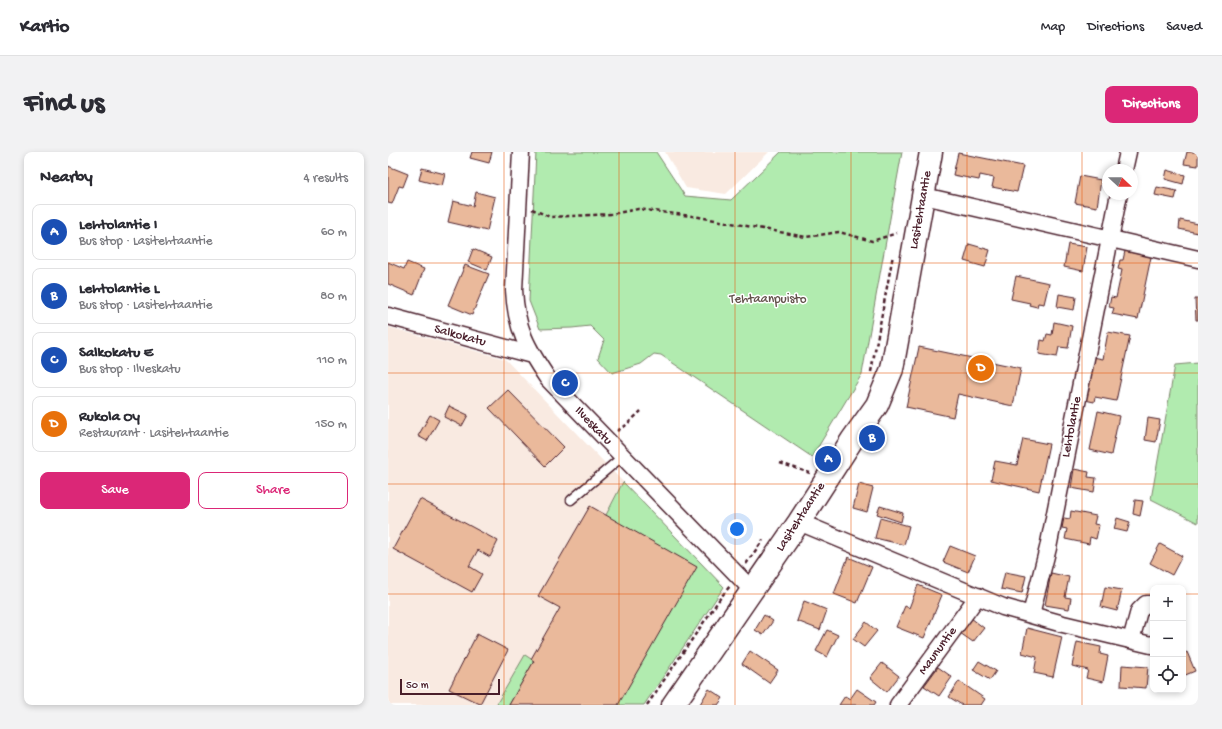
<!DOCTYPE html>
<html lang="en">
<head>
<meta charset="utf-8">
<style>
  :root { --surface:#fff; --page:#f2f2f3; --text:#2b2b33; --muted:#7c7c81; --line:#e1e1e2; --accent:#db2777 }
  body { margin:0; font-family:"Gochi Hand",sans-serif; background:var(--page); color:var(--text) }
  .controls { position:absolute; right:12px; bottom:12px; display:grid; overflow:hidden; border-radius:8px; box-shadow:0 2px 6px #0003 }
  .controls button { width:36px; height:36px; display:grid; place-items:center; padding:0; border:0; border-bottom:1px solid var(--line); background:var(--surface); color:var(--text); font:20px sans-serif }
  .compass { position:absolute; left:714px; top:12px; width:36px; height:36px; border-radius:50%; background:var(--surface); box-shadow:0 2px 6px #0003; rotate:112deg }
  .scale { position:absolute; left:12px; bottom:10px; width:100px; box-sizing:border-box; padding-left:4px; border:2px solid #4a1f2b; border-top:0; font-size:11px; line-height:14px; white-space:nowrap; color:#4a1f2b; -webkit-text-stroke:3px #fff; paint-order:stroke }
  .you { position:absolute; left:349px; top:377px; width:14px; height:14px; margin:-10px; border:3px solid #fff; border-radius:50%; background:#1a73e8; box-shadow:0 0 0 6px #1a73e833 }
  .badge { display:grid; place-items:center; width:26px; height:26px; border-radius:50%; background:var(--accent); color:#fff; font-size:13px; font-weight:700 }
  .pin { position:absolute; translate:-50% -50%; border:2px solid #fff; box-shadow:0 1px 4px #0006 }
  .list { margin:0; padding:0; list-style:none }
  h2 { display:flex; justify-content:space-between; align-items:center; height:52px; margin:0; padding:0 16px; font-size:17px }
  h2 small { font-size:13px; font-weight:400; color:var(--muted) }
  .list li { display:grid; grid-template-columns:26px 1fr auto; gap:12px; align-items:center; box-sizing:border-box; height:56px; margin:0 8px 8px; padding:0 8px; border:1px solid var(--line); border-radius:8px }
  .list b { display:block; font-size:15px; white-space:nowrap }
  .list p { margin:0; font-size:13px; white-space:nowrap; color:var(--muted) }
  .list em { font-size:13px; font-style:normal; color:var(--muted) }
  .actions { display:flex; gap:8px; padding:12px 16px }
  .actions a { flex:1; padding:9px 0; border:1px solid var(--accent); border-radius:8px; text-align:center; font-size:14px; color:var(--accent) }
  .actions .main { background:var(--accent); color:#fff }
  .icon { flex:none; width:22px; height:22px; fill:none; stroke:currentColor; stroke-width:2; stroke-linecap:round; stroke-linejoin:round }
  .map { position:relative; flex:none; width:810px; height:553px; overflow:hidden; border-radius:8px }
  header { display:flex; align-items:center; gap:24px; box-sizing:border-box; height:56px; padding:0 20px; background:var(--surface); border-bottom:1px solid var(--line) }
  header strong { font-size:19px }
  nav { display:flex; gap:22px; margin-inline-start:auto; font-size:14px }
  .intro { display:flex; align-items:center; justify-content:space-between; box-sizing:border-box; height:96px; padding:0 24px }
  h1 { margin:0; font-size:28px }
  .button { padding:10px 18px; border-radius:8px; background:var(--accent); color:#fff; font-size:14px; font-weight:700 }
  main { display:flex; gap:24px; padding:0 24px }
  aside { flex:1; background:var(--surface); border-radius:8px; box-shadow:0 2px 6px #0003 }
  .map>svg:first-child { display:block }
  .built { fill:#f9eae1 }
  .green { fill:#b1ebaf; stroke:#7e856d }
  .building { fill:#eab99b; stroke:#4a1f2b }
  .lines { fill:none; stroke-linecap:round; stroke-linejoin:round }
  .lane-casing { stroke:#4a1f2b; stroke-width:11 }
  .street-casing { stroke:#4a1f2b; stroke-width:19 }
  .secondary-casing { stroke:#4a1f2b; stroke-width:25 }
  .path { stroke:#4a1f2b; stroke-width:2.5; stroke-dasharray:4 3; stroke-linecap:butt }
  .lane { stroke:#fff; stroke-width:8 }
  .street { stroke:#fff; stroke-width:16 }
  .secondary { stroke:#fff; stroke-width:22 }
  .grid { fill:none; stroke:#e8590c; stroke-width:1; stroke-opacity:0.55 }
  .labels { text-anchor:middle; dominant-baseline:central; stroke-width:3; stroke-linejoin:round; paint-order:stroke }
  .street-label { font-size:13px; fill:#4a1f2b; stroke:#fff }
  .park-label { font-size:13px; fill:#64524c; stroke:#fff }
</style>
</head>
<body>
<header>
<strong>Kartio</strong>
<nav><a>Map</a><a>Directions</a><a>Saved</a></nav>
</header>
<div class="intro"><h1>Find us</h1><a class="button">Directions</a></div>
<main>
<aside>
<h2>Nearby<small>4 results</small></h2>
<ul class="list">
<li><span class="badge" style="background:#1a4fb4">A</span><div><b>Lehtolantie I</b><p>Bus stop · Lasitehtaantie</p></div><em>60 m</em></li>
<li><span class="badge" style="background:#1a4fb4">B</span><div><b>Lehtolantie L</b><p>Bus stop · Lasitehtaantie</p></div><em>80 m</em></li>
<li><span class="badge" style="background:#1a4fb4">C</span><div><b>Salkokatu E</b><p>Bus stop · Ilveskatu</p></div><em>110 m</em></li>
<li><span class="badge" style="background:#e8710a">D</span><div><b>Rukola Oy</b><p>Restaurant · Lasitehtaantie</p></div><em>150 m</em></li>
</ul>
<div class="actions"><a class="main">Save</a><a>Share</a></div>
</aside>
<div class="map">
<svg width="810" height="553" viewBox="0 0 810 553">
  <rect width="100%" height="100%" fill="#fff"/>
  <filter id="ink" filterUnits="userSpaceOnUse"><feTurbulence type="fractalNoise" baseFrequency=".025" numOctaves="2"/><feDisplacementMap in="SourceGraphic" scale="8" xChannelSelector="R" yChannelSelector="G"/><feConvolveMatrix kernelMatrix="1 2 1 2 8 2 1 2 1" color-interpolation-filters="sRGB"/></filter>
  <g filter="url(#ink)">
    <path class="built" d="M277,0H381L338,42L298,36Z
      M0,175L117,207L336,435L256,553H0Z"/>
    <path class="green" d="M148,0H268L297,44L343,48L393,0H514L474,222L424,305L273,203L266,202L253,212L224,221L210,206L216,188L202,174L184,176L152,177L141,149Z
      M810,211V371L763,347L787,213Z
      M235,330L336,435L256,553H230L218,363Z
      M137,503L146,509L121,553H108Z"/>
    <path class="building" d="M84,0H104L101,11L82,6Z
      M799,0H810V14L796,12Z
      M570,1L635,14L629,40L604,35L606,26L592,23L591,28L565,23Z
      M0,14L20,22L15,35L11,34L4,52L0,51Z
      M34,16L57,22L54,34L31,28Z
      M779,18L797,23L795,32L777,27Z
      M692,24L713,28L709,55L687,51Z
      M769,35L789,39L787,47L767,43Z
      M88,40L107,45L99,79L60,70L65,49L85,54Z
      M792,68L810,72V81L791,77Z
      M581,92L602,98L597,115L576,109Z
      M680,92L699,95L695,119L676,115Z
      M85,97L104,105L99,118L80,110Z
      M737,99L763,105L750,167L724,162L726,156L721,155L723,145L728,146L734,118L730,117L732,108H735Z
      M0,110L16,117L19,110L36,117L26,143L0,132Z
      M77,113L101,122L84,163L60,153Z
      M628,124L661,131L656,152L650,151L649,155L641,153L642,151L623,147Z
      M671,142L688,145L686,158L669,155Z
      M807,147H810V168H808Z
      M666,170L684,174L680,196L671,195L669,205L651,202L653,188L657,189L659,182L664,183Z
      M720,180L742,184L728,249L707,245L706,250L697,248L705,205L715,207Z
      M531,195L633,216L625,254L570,242L565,265L518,255Z
      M120,238L176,295L157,314L101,256Z
      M61,254L80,263L74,274L56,265Z
      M710,259L731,264L723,303L702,298Z
      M42,263L51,268L39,289L30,284Z
      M760,266L772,268L768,290L757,288Z
      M635,287L661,292L651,339L603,328L607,309L629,313Z
      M686,317L701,320L700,325L708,326L706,340L683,336Z
      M471,332L485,336L479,360L465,356Z
      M32,347L110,389L102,405L90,398L81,414L94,422L84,440L5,397Z
      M747,348L755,349L752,364L745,362Z
      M202,354L309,415L230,553H121L146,509L143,507L172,456L150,444Z
      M492,354L515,361L513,370L489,362Z
      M683,359L708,364L706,372L711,373L708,387L702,385L701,392L677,387L679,377L674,376L676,366L682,367Z
      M492,366L521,374L516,393L487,386Z
      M729,366L742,370L739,380L726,377Z
      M772,392L794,404L784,423L762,411Z
      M562,394L587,404L580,420L555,410Z
      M460,405L484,415L469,451L446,442Z
      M617,420L638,424L634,441L613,437Z
      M663,421L681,425L677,445L683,446L681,457L657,453Z
      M530,433L554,443L536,486L508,475L517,454L521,456Z
      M717,435L734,438L729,459L713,455Z
      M416,449L439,458L432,478L409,469Z
      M376,463L385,469L375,483L367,478Z
      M583,466L596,476L585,490L572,481Z
      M478,470L489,479L476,495L465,487Z
      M639,476L674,485L665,525L646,521L649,505L634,501Z
      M439,478L450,483L439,505L428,499Z
      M89,482L120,498L92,552L61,537Z
      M689,490L713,495L712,502L720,504L715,530L698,526L700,518L684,514Z
      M362,499L390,518L381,531L354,512Z
      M799,500L807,519L795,524V502Z
      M591,509L608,519L602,528L585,518Z
      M494,511L511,524L499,540L482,526Z
      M734,513L760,515L758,536L733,534Z
      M550,515L564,525L551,544L536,534Z
      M571,529L597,547L593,553H574L561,545Z
      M321,537L335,546L330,553H314L312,552Z
      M469,537L488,550L486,553H451L457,544L462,547Z"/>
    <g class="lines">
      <g class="lane-casing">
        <path id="lane" d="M183,348L235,304"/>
      </g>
      <g class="street-casing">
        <path id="street" d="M133,0L126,138C128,177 139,196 160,227L364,438
          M736,18L740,0
          M536,44L810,107
          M0,164L144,203
          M411,370L615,455L675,472L763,493L765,492
          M643,462L660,396L731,42
          M743,488L751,459L758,452H765
          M510,553L590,444"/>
      </g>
      <g class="secondary-casing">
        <path id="secondary" d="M285,553L411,370L464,288L489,253L504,217L543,0"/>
      </g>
      <path class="path" d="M144,57L162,65L224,62L250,57L311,65L418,85L451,80L484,89L509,81
        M483,220L505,103
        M229,279L237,274L253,259
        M392,311L422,321
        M358,412L375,388
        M259,553L333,445L342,434"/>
      <use href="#lane" class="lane"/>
      <use href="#street" class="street"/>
      <use href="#secondary" class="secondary"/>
    </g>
  </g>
  <path class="grid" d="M116,0V553M231,0V553M347,0V553M463,0V553M579,0V553M694,0V553M0,111H810M0,221H810M0,332H810M0,442H765M795,442H810"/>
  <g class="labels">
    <g class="street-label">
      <text transform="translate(533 58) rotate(-80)">Lasitehtaantie</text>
      <text transform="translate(72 184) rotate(15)">Salkokatu</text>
      <text transform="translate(205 274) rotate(46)">Ilveskatu</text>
      <text transform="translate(684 275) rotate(-79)">Lehtolantie</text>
      <text transform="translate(413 365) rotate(-57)">Lasitehtaantie</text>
      <text transform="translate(550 499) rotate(-54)">Maununtie</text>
    </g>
    <g class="park-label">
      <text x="380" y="147">Tehtaanpuisto</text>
    </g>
  </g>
</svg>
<div class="controls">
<button>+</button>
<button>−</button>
<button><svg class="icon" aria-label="locate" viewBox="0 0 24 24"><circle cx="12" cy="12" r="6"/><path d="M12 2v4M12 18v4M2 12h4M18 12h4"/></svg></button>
</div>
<svg class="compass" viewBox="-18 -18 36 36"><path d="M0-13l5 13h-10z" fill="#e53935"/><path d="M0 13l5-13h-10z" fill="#7c7c81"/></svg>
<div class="scale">50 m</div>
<div class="you"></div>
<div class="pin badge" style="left:440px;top:307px;background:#1a4fb4">A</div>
<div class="pin badge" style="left:484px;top:286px;background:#1a4fb4">B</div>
<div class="pin badge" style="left:177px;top:231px;background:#1a4fb4">C</div>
<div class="pin badge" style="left:593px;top:216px;background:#e8710a">D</div>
</div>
</main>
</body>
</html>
